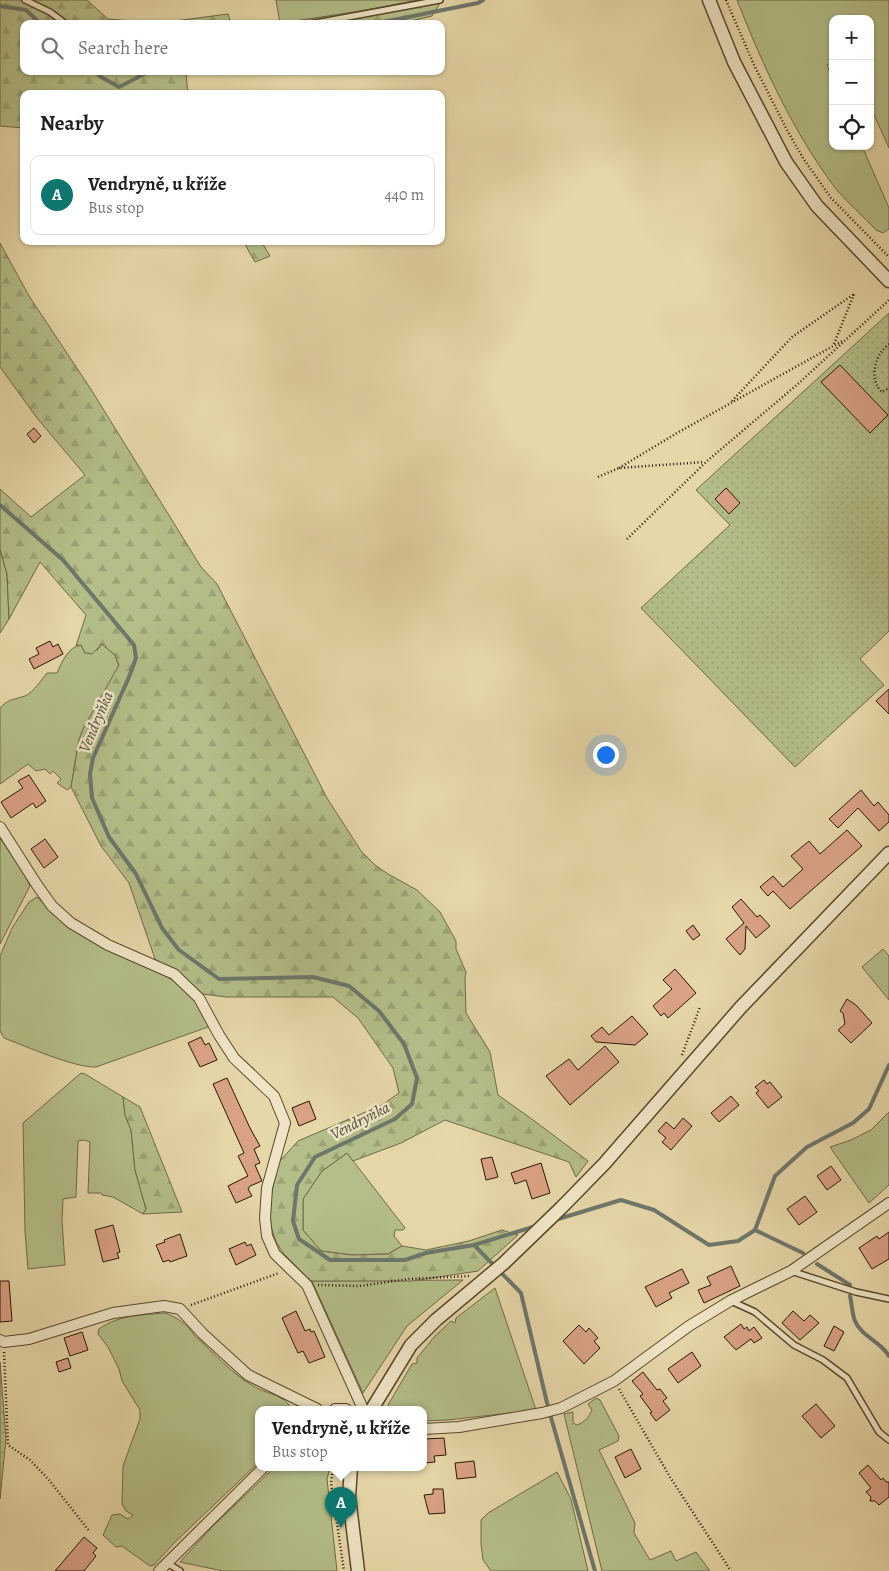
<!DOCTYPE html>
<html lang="en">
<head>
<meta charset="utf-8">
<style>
  :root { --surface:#fff; --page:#f2f2f2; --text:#202124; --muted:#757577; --line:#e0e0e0; --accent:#0f766e }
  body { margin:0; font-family:Alegreya,serif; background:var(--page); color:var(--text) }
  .controls { position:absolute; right:15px; top:15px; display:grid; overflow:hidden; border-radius:10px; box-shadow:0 1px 4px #0004 }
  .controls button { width:45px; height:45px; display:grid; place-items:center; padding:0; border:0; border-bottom:1px solid var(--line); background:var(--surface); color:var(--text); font:25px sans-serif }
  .you { position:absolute; left:605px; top:754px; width:18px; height:18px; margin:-12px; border:4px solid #fff; border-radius:50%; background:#1a73e8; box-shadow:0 0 0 8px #1a73e833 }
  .badge { display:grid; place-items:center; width:32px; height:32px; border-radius:50%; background:var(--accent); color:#fff; font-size:16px; font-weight:700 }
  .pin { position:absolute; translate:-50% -41px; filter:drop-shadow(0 1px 2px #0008) }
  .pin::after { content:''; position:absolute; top:26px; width:18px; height:15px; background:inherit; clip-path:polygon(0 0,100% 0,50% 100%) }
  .popup { position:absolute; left:255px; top:1406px; width:172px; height:65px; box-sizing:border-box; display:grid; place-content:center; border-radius:10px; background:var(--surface); filter:drop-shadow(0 1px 4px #0005); font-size:16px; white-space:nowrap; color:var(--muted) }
  .popup b { font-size:19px; color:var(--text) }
  .popup::after { content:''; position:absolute; left:50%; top:100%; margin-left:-10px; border:10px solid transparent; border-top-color:var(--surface) }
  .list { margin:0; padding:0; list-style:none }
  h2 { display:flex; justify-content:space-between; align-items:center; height:65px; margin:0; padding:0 20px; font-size:21px }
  h2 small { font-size:16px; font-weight:400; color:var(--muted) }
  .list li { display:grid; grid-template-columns:32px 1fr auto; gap:15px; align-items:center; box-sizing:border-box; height:80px; margin:0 10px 10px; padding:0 10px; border:1px solid var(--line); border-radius:10px }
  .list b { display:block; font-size:19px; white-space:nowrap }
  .list p { margin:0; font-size:16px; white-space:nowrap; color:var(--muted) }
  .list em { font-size:16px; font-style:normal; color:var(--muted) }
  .icon { flex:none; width:28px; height:28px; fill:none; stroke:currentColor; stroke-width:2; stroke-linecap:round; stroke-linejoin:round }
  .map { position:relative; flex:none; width:889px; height:1571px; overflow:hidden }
  .search { position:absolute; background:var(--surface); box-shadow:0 1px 4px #0004; left:20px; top:20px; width:425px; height:55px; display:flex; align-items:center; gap:12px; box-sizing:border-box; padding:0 18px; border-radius:10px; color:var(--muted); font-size:19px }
  .panel { position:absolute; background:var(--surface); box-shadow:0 1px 4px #0004; left:20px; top:90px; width:425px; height:155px; border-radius:10px }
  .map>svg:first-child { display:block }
  .grass { fill:#b4be88; stroke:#6f6a44 }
  .forest { fill:url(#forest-firs); stroke:#6f6a44 }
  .park { fill:url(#park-dots); stroke:#6f6a44 }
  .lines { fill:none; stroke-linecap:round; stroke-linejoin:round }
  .stream { stroke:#6d776b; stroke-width:4 }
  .building { fill:#d9a284; stroke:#2a1700 }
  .service-casing { stroke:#59472a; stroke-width:8 }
  .minor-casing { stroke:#59472a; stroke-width:12 }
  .tertiary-casing { stroke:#59472a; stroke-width:15 }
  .path { stroke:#2a1700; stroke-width:2.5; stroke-dasharray:1 2.5; stroke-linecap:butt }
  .service { stroke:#efe5c6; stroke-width:5 }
  .minor { stroke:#efe5c6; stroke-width:10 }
  .tertiary { stroke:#efe5c6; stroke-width:12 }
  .labels { text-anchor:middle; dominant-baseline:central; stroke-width:5; stroke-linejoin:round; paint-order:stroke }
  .water-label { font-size:16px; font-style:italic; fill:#514f3e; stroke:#efe5c6 }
</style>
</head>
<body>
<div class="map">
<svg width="889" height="1571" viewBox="0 0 889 1571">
  <defs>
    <pattern id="forest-firs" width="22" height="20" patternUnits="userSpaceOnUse" patternTransform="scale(1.25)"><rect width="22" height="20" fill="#b4be88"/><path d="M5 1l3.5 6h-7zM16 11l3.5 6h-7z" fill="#9ba374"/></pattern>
    <pattern id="park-dots" width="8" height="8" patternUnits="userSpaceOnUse" patternTransform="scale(1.25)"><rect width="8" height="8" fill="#b4be88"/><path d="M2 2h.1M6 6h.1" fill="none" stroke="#9ba374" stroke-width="1.8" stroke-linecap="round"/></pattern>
  </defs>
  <rect width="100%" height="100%" fill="#e6d7a8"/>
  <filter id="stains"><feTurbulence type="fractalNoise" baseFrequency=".004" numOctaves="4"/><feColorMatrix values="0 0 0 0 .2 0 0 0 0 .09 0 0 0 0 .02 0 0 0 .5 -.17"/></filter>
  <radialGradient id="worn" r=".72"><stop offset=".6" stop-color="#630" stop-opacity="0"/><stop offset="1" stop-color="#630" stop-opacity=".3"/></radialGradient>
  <path class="grass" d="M276,0H417L346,14L280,23Z
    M737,0H889V148L870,106V19H833V62L827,65L833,79V146H862L889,208V229L883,233L876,230C863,216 848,203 836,189C793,132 763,66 737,0Z
    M0,549L7,574L9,619L0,633Z
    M102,644L115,655L119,666L83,729L79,740L71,787L67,790L57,783L61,779L53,771L50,774L45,769L36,771L28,764L0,784V708C10,698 13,700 25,696C34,692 41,680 47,673H57C62,662 68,647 81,645L85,653L97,650Z
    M0,838L18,861L30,886L0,944Z
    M37,897L63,922L66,926L70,927C85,936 100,947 116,954C151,971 200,982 208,1027L96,1067C75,1068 25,1046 4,1038L0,1031V956L12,928L29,902Z
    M883,949L889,956V1000L862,967Z
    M81,1073L85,1074L123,1097L125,1115L131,1130L135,1170L146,1209L143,1214L113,1197L102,1195L101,1193H88L90,1142L84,1140L78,1141L76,1197L63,1199L62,1220L65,1265L28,1269L25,1231L23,1123Z
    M889,1112V1185L869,1203L830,1147L851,1140L871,1130Z
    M347,1153L405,1228L403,1230H395L394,1236L402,1246L388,1254L352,1255L321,1251L303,1230V1199L322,1171Z
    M463,1280L407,1326L363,1393L312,1281Z
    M495,1288L536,1410L448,1420L424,1421V1409H391L388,1405L412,1364L417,1363V1358L435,1336L451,1321L455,1323L456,1318Z
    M165,1313C178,1318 187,1324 195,1336C214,1353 233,1375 255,1387C267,1394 286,1395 291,1409H258V1463L173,1544L154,1565L150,1566L122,1546L116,1547L103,1535L112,1515L120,1514L128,1519L133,1515L126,1511L122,1504L123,1466L140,1419V1410L122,1381L119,1369L108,1347L98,1334L99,1329C118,1315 142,1315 165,1313Z
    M596,1398L600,1400L619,1436L618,1441L599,1450L635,1523L634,1533L650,1560L671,1551L676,1561L696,1552L710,1571H602L564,1414L573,1412V1423L577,1425C585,1422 588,1418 592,1410L588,1404Z
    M275,1467H330L327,1479L337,1571H223L180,1562L213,1526Z
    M557,1472L571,1499L588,1571H491L483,1560L481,1544V1520L488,1513Z"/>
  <path class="forest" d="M0,0H87L108,19L159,23L228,14L231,24H24V71H195L186,73L188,94H24V128L0,126Z
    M428,0H442L432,16L398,24H278Z
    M243,241H261L270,256L255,262Z
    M0,243L29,296L92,391L201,567L217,584L327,798L361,851L375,865L388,874L417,890L440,912L456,941V949L466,972L465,977L466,1013L490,1052L498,1095L529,1117L588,1161L576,1177L569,1162L445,1120L401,1143L353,1161L347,1153L322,1171L303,1199V1230L321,1251L352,1255L388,1254L402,1246L426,1250L469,1241L502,1230L518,1235L478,1271L412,1281H311L283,1253L276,1242L270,1223L269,1206L278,1163L298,1141L382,1105L399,1093L393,1068L358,1018L333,997H227L202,994L183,978L155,959L129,883L101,846L71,787L79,740L83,729L119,665L115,655L102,644L92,654L85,653L81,645L76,646L86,615L40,562L9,619L7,574L0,549V489L31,517L85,475L37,418L0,367Z
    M123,1097L140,1107L182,1212L143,1214L146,1209L135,1170L131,1130L125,1115Z"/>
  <path class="park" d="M889,313V631L860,659L884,685L795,767L641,608L730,525L696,490Z
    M0,1362L6,1439L0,1499Z"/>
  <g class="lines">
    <path class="stream" d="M0,6L26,10L41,24
      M373,24L478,3L483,0
      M94,71L101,77L119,87L150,71
      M0,505L63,560L134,645L136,658L129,677L93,758L90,774L92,798L109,837L136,874L162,928L179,950L219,979L313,977L349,986L379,1011L404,1044L417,1078L412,1104L395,1119L315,1157L297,1185L293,1221L299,1239L330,1260H405L426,1253L474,1245L536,1226
      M555,1220L621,1200L654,1210L709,1245L738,1241L755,1230L775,1176L807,1147L853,1123L869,1109L889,1065
      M755,1230L803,1253
      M474,1245L521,1293L548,1407L595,1571
      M817,1264L850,1285
      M850,1296C852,1304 852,1314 855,1321C861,1336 881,1342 889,1356"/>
  </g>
  <path class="building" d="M840,365L888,415L870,433L821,382Z
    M34,428L41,436L34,443L27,434Z
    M726,488L740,503L729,514L715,499Z
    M50,641L53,647L58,644L63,654L34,669L29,659L39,654L36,648Z
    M889,689V714L876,701Z
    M29,775L46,801L36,808L33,803L11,818L1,802L23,788L18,781Z
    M861,790L874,806L878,802L889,815V822L879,831L858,808L838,828L829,819Z
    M847,830L862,846L790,909L773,891L768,896L760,887L773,876L783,887L803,869L791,856L809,841L820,854Z
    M45,839L58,857L44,868L31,849Z
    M741,899L757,917L760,915L770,926L756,938L746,926L745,949L740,955L726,939L744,923L732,907Z
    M693,925L700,935L693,940L686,931Z
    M675,969L696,993L668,1018L664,1013L661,1016L653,1006L672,989L663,980Z
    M847,999L856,1005L872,1023L851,1043L838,1030L845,1024L843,1013L840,1011Z
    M632,1016L648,1034L635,1045L596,1042L591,1036L602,1027L609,1035Z
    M201,1037L205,1045L209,1043L217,1060L200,1067L188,1043Z
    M605,1046L619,1062L570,1105L546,1076L569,1059L578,1070Z
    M227,1078L250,1128L260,1146L254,1149L260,1163L255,1165L262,1181L250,1186L248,1189L252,1196L236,1203L228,1186L248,1176L238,1156L244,1153L213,1084Z
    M764,1080L767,1084L770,1082L782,1097L768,1108L756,1093L759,1091L755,1087Z
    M731,1096L739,1105L719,1122L711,1113Z
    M309,1101L316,1119L299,1126L292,1108Z
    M683,1118L692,1126L671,1150L662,1142L666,1138L658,1131L666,1122L674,1129Z
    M492,1157L498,1177L486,1180L481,1159Z
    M541,1163L550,1193L532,1199L526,1180L515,1184L511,1173Z
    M831,1166L841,1180L827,1190L817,1176Z
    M805,1196L817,1212L799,1225L787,1209Z
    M113,1225L120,1252L117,1253L119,1258L103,1262L95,1230Z
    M889,1232V1259L872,1269L859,1248L877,1236L879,1239Z
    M180,1234L187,1256L170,1262L169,1260L163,1262L156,1245L165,1242L164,1240Z
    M245,1242L247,1246L251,1244L256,1255L236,1265L229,1249Z
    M731,1266L740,1286L704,1303L698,1290L711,1285L707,1277Z
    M682,1269L689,1283L669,1293L672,1298L656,1307L645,1287Z
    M0,1281H9L12,1321L0,1322Z
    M296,1311L305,1331L310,1329L311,1332L314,1331L325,1357L309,1363L303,1351L298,1353L282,1318Z
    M793,1311L804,1321L810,1315L819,1323L800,1340L782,1323Z
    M741,1324L744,1329L747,1327L749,1331L754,1327L762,1338L754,1343L751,1339L736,1350L724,1337Z
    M579,1325L586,1332L589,1328L598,1338L594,1341L600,1348L584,1364L563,1341Z
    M834,1326L844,1332L834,1351L824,1346Z
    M82,1332L88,1350L70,1356L64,1338Z
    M692,1352L701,1366L678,1383L668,1369Z
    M68,1358L71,1368L59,1372L56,1362Z
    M643,1372L657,1390L660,1389L667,1398L663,1401L670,1410L656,1421L650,1413L652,1412L640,1396L643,1394L632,1381Z
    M816,1404L835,1426L821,1438L802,1416Z
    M444,1438L446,1455L434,1456L435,1462L424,1463V1439Z
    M631,1449L641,1469L625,1478L615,1457Z
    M474,1461L476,1477L457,1479L455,1463Z
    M868,1465L881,1480L883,1478L886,1482H889V1497L879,1505L875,1501H870L871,1497L866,1492L871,1488L859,1473Z
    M433,1489H443L445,1513L429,1514L424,1495L433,1494Z
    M84,1537L97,1548L93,1553L96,1556L84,1571H55Z"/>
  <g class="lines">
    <g class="service-casing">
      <path id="service" d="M25,0L50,12L66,24
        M310,24L440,0
        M791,1271L856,1292L889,1299
        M731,1301L755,1312L794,1345L823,1360L847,1378L879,1432L889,1440
        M167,1563L180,1571"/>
    </g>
    <g class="minor-casing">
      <path id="minor" d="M0,827L37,885L52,906L71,923L108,945L174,974L199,998L219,1035L234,1058L274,1096L285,1123L267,1188L265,1218L267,1236L275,1254L307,1285L363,1409
        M0,1340L4,1342L29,1339L113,1313L164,1306L180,1309L203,1334L248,1375L317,1409
        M335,1409H346
        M424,1429L459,1427L542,1413L561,1408L614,1381L689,1326L730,1301L791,1271L889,1203
        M159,1571L264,1467"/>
    </g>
    <g class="tertiary-casing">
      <path id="tertiary" d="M709,0L734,62L786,162L817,206L889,281
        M372,1409L411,1345L436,1320L504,1263L561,1208L604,1164L741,1007L889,853
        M351,1467L349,1497L358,1571"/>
    </g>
    <path class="path" d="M726,0L754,65L787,130L803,158L831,198L889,257
      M834,344L854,294
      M889,344C875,354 868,379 882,392L889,388
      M732,401L792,337L854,294
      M619,468L677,433L844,340
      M598,477L619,468L704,462
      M627,539L706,462L799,383L889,300
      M682,1055L700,1007
      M318,1285L359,1286L409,1279L469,1276
      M191,1305L279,1273
      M4,1352L8,1445L30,1460L49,1480L90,1532
      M619,1389L670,1477L731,1571
      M333,1467L331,1483L344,1571"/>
    <use href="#service" class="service"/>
    <use href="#minor" class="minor"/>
    <use href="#tertiary" class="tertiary"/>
  </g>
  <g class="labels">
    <g class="water-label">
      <text transform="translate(96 722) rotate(-67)">Vendryňka</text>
      <text transform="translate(360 1121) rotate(-27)">Vendryňka</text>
    </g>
  </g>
  <rect width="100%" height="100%" filter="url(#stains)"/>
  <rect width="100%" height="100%" fill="url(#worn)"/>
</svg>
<div class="controls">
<button>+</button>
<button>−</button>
<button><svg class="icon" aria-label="locate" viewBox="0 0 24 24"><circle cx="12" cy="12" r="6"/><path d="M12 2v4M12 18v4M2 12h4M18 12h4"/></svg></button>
</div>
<div class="you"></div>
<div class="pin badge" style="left:341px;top:1528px">A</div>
<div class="popup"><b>Vendryně, u kříže</b>Bus stop</div>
<div class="search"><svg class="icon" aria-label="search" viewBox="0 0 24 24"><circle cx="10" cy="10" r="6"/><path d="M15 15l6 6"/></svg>Search here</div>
<section class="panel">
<h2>Nearby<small></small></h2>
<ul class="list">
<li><span class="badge">A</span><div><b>Vendryně, u kříže</b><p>Bus stop</p></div><em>440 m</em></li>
</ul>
</section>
</div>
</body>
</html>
